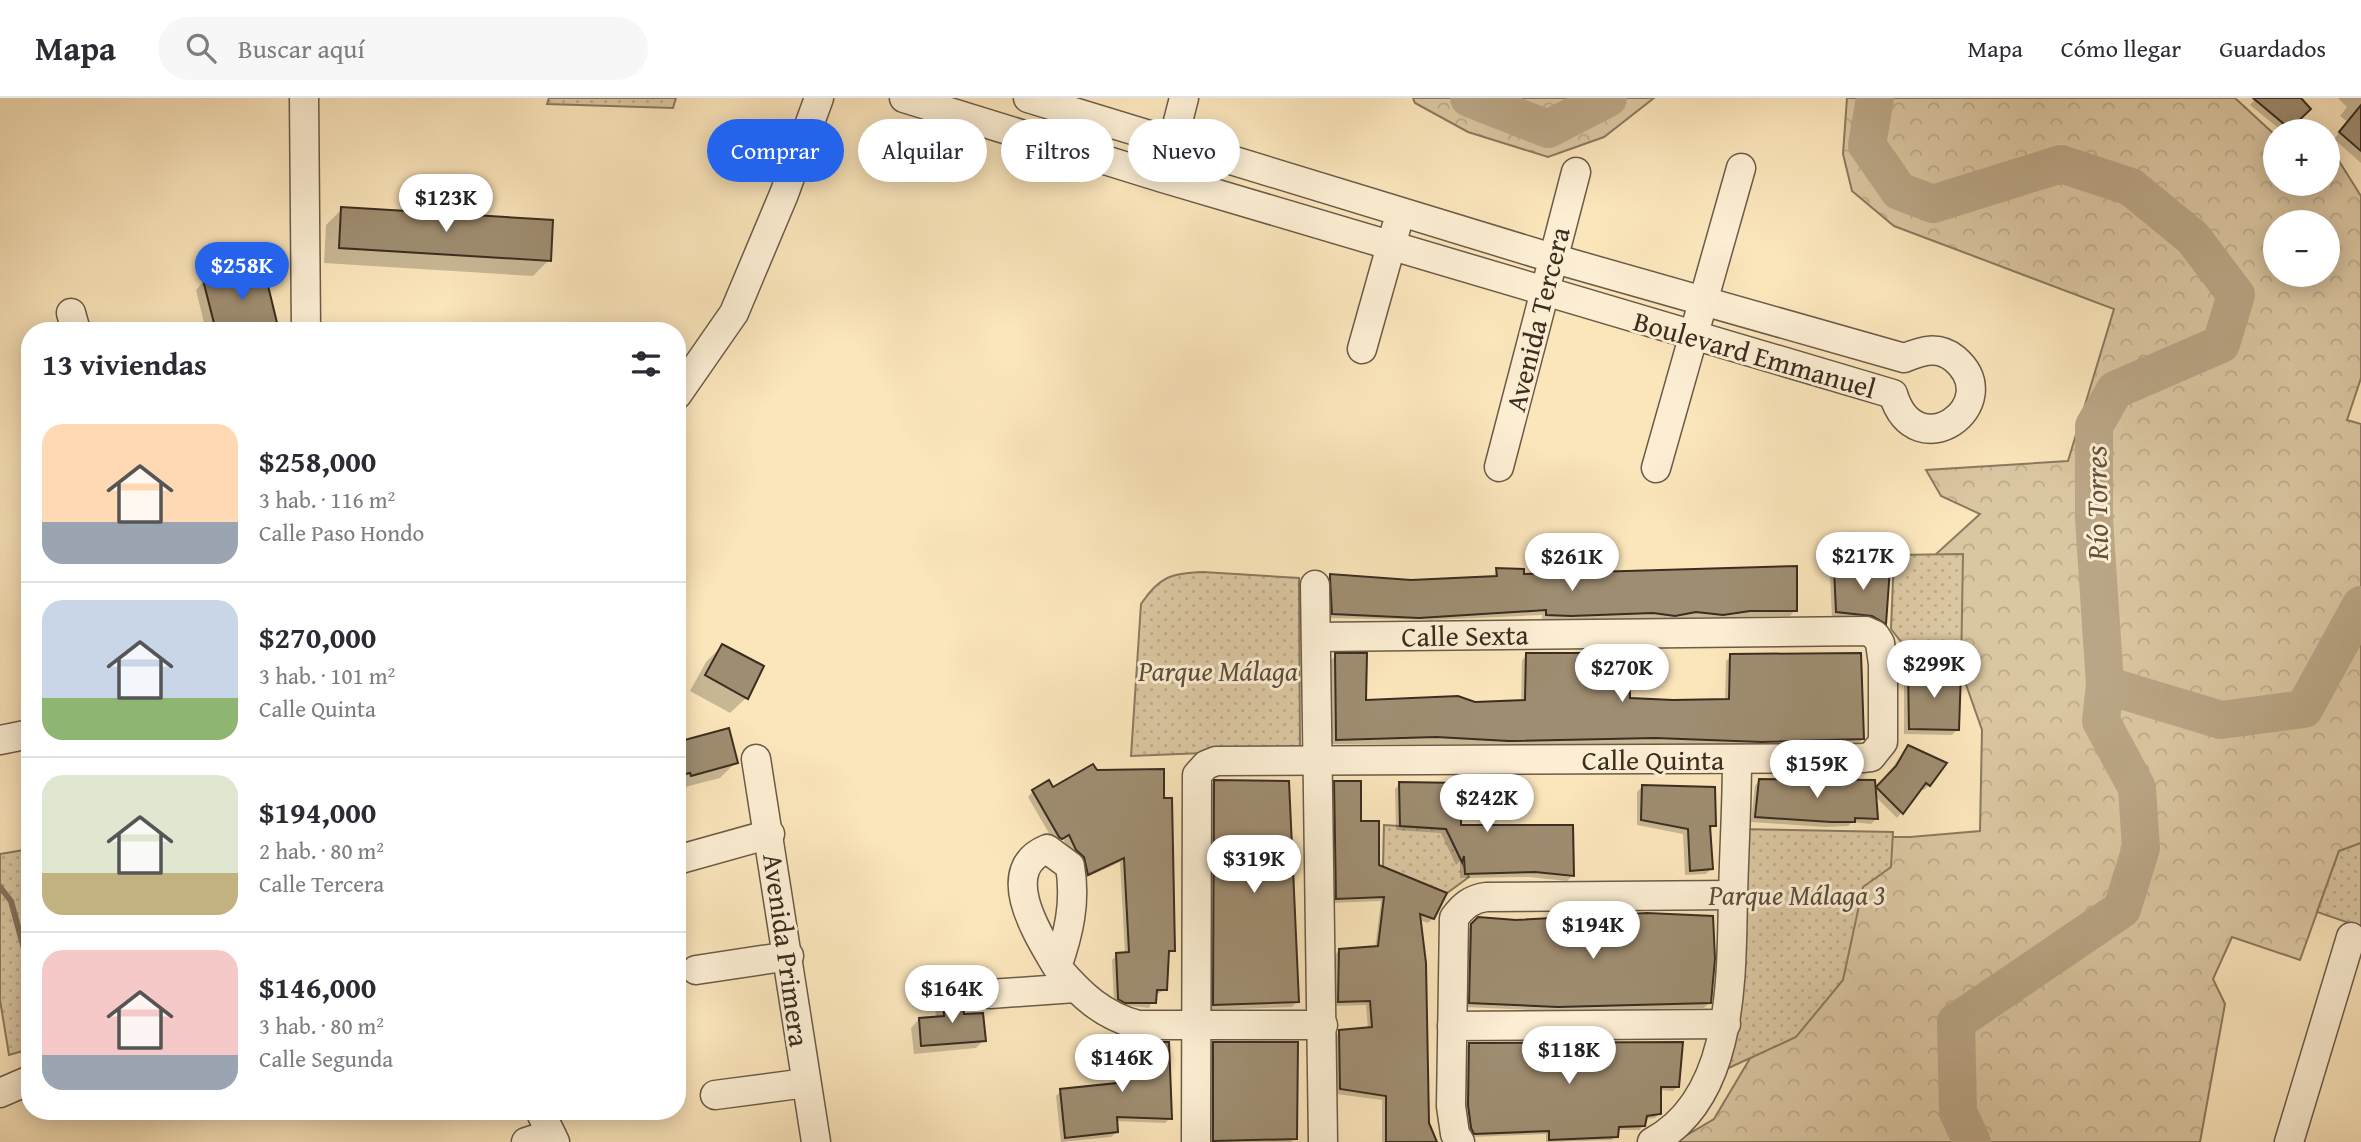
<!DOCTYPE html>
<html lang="es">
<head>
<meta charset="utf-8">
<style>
	:root { --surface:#fff; --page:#f7f7f7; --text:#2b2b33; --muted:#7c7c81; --line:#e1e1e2; --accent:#2563eb }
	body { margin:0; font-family:"Gentium Book Plus",serif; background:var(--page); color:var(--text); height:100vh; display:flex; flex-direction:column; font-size:26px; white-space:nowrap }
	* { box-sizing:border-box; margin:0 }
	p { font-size:23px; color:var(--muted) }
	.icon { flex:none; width:38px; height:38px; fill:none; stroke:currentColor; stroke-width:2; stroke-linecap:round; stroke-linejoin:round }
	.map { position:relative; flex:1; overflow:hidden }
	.side { position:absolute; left:21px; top:224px; width:665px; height:798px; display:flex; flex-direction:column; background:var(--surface); border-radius:28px; box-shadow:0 4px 18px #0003 }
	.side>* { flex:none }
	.banner { position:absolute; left:707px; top:21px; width:665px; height:63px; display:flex; gap:14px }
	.buttons { position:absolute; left:2263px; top:21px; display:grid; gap:14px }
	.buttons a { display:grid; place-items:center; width:77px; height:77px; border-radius:50%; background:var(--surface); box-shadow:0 4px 18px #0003; font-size:35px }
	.price { position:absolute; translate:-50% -60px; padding:0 16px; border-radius:24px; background:#fff; color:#222; font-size:23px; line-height:46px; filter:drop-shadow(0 2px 4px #0008) }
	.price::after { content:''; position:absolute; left:50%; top:42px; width:21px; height:16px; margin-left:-10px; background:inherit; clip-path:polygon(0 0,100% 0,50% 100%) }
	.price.active { background:var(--accent); color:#fff }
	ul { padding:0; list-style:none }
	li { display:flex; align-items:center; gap:21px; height:175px; padding:0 21px }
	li+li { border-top:2px solid var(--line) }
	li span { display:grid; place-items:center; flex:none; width:196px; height:140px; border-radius:21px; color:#555 }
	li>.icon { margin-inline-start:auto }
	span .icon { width:84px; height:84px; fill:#fffc; stroke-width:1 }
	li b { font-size:30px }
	h2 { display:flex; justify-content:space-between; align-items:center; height:84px; padding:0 21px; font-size:30px }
	.pill { padding:0 24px; border-radius:32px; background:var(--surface); box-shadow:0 4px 18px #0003; font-size:24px; line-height:63px }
	.pill.active { background:var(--accent); color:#fff }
	header { display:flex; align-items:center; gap:42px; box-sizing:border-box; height:98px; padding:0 35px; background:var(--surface); border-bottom:2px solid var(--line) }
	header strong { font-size:33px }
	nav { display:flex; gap:38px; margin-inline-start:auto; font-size:24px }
	.search { width:490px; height:63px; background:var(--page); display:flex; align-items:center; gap:18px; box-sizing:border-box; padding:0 24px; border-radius:38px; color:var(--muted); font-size:26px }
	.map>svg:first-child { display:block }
	.forest { fill:url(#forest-crowns); stroke:#8a7a60; stroke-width:2; fill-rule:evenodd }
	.park { fill:url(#park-dots); stroke:#8a7a60; stroke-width:2 }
	.shadow { fill:#0003 }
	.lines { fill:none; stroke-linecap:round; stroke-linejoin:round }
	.stream { stroke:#87765d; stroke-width:6 }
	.river { stroke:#baa686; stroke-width:38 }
	.building { fill:#9f8d71; stroke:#3b2d20; stroke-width:2 }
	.minor-casing { stroke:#6b5b47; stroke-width:31 }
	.minor { stroke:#fceed3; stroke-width:28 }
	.labels { text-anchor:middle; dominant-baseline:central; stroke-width:6; stroke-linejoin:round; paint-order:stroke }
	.street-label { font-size:28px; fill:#3b2d20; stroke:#fceed3 }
	.park-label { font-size:28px; font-style:italic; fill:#5b4c3a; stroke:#fceed3 }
	.water-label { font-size:30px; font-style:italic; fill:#61513f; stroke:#fceed3 }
</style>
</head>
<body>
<header>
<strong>Mapa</strong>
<div class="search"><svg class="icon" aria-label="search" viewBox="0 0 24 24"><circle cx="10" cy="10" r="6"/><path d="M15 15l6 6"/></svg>Buscar aquí</div>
<nav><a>Mapa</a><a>Cómo llegar</a><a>Guardados</a></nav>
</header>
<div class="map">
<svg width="2361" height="1044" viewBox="0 0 2361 1044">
	<defs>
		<pattern id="forest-crowns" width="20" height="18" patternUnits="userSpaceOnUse" patternTransform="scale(1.75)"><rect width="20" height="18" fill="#dac6a1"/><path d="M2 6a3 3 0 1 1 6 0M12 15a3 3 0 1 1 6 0" fill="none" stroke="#bcaa8a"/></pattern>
		<pattern id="park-dots" width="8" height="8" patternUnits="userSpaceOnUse" patternTransform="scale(1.75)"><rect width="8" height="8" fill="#dac6a1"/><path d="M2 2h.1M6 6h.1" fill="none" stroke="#bcaa8a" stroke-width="1.8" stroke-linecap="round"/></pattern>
	</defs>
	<rect width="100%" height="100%" fill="#fbe5bb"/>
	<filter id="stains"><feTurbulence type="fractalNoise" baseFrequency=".00286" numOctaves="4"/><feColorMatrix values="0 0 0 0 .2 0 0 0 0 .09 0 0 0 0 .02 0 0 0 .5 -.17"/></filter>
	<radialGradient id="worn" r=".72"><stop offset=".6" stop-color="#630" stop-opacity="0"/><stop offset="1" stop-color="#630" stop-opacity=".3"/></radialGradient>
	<g class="forest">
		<path d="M1413,0H1654L1604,39L1548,59L1468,34L1415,5Z"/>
		<path d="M1847,0H2235L2275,37V86H2328V58L2337,60L2361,98V280L2347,322L2361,326V745L2339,753L2300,862L2232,839L2213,881L2225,906L2200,1044H1675L1714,1021L1771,925L1794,739H1910L1980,733L1982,632L1924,467L1980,416L1941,398L1926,372L2068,363L2114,211L1894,128L1852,93L1843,56ZM2275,124H2328V177H2275Z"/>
	</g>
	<g class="park">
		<path d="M549,0H676L673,10L547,6Z"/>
		<path d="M1963,456L1961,573L1908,572L1905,549L1891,531L1894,457Z"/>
		<path d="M1203,474L1299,480L1300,651L1131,658L1141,506C1159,479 1171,475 1203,474Z"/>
		<path d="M1384,727L1446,731L1469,779L1447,795L1383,769Z"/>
		<path d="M1737,731L1893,734L1891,769L1863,789L1843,882L1796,939L1709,979Z"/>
		<path d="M2361,745V829L2317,814L2339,753Z"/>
		<path d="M30,751V951L9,957L0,902V756Z"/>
	</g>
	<g class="shadow">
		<path d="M2256,0H2298L2308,11L2282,33L2250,7Z"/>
		<path d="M2338,0H2361V65L2334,41L2348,24L2340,18L2347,9Z"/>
		<path d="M342,111L549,162L533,178L324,165L326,127Z"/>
		<path d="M204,183L277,233H206L196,192Z"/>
		<path d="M1497,472L1522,478L1795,512L1790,518L1564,522L1542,521V517L1433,522L1327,520L1325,483L1330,477L1438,483L1492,480Z"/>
		<path d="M1835,473L1885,525L1880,530L1867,522L1832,519L1830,478Z"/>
		<path d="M722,548L746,600L730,615L690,593L706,564Z"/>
		<path d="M1336,557L1364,603L1475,606L1521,604L1522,562L1527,557L1628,602L1725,603L1726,563L1731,558L1859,557L1861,643L1855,648L1332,646L1331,562Z"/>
		<path d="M1909,574L1958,631L1952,637L1904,636V579Z"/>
		<path d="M677,646L736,664L720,680L677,691Z"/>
		<path d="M1908,649L1929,687L1924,692L1920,690L1897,720L1874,697L1876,721L1871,726L1852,724L1848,728L1825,729L1751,724L1755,688L1760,682L1874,694Z"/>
		<path d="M1096,674L1163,702L1170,726H1173V852L1168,857L1165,892L1155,897L1149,910L1114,906L1112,862L1117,857L1125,856L1120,764L1083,781L1063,741L1054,744L1028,699L1033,693L1052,691Z"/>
		<path d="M1335,684L1359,725L1377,768L1433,820L1428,825L1419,822L1427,1044H1382V1002L1336,996L1335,938L1340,934L1368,931L1366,907L1334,908L1335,857L1339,852L1375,850L1381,803L1332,805L1330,689Z"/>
		<path d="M1214,685L1297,904L1292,909L1209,912V690Z"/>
		<path d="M1400,685L1460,729L1572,778L1567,783L1529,779L1460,780V763L1456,767L1441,735L1396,732L1395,691Z"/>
		<path d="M1642,689L1714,727L1709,733L1711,771L1706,776L1685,777L1683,736L1637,727V694Z"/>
		<path d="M1479,821L1709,905L1704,910L1552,913L1465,909L1466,833Z"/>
		<path d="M943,901L984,942L976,950L914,956L911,930L919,921L936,920L935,909Z"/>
		<path d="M1214,945L1295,1040L1291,1044H1208V951Z"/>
		<path d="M1124,946L1170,1020L1165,1025L1115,1023L1117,1034L1111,1039L1061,1044L1056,998L1061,993L1121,987L1119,951Z"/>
		<path d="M1469,946L1677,989L1673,993L1660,992L1659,1015L1655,1020L1645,1021L1640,1032H1617L1612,1042L1546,1044V1036L1471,1039L1464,1012L1465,950Z"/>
	</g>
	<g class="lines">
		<path class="stream" d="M0,789L11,803L30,873"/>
		<g class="river">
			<path d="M1469,0L1548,31L1608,0"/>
			<path d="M1875,0L1867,47L1899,93L1933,106L2061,66L2131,89L2193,140L2236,197L2221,246L2115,292L2094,328V421L2105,587L2101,623L2137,690L2141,750L2122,811L1956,924L1958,1014L1972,1044"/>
			<path d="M2105,587L2221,622L2304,611L2361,507"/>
		</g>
	</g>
	<g class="building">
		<path d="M2253,0H2301L2311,11L2290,31Z"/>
		<path d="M2361,7V53L2339,34Z"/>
		<path d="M341,109L553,122L551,163L339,150Z"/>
		<path d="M263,167L279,233H216L203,182Z"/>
		<path d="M1797,468V513H1750L1723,517L1696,514L1675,518L1653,515L1571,518L1546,517V512L1419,520L1332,516L1330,480V476L1411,482L1497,478L1496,470L1524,471V476Z"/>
		<path d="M1890,470L1886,526L1872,518L1836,514L1834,471Z"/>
		<path d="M722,546L764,568L748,601L705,577Z"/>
		<path d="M1335,555H1367L1366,602L1458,598L1475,604L1525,602L1526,555H1629L1630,600L1673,602L1729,601L1730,556L1861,555L1864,641L1762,644L1655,640L1509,643L1436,639L1336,642Z"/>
		<path d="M1908,572L1961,573L1959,632L1909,631Z"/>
		<path d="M729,630L738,665L691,678L690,675L677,678V644Z"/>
		<path d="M1908,647L1947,665L1930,688L1926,685L1903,716L1876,689L1896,668Z"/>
		<path d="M1093,666L1097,672L1164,671V700H1172L1175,853H1169L1167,892H1157L1156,905H1125L1118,901L1116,855L1129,854L1124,760L1088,777L1084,759L1076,752L1069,737L1062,741L1059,739L1032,692L1049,682L1053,689Z"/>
		<path d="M1759,681L1875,682L1878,721L1855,720V724H1831L1755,719Z"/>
		<path d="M1214,682L1289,683L1299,904L1213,907Z"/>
		<path d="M1334,683H1361V723H1379V767L1447,795L1434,821L1420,816L1426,865L1429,1025L1437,1044H1386V998L1340,991L1339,932L1372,929L1370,903L1338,904L1339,851L1378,848L1384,799L1336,801Z"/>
		<path d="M1399,684L1462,685L1461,727H1573L1574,778L1535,774L1465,776L1464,758L1462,764L1446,731L1400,728Z"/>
		<path d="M1642,687L1715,689L1716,728H1710L1713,771L1690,773L1688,731L1641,722Z"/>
		<path d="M1647,815L1713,818L1715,861L1711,905L1558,909L1469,905L1471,826L1478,819L1516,822Z"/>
		<path d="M962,897L964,916L983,915L986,943L921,948L919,920L944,918L943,899Z"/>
		<path d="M1124,944H1169L1172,1021L1117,1019L1118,1034L1065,1040L1060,991L1126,984Z"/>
		<path d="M1213,944H1298L1297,1041L1213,1043Z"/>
		<path d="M1683,944L1679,989H1661V1016L1647,1018L1645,1028L1619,1029L1618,1039L1549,1042V1033L1474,1036L1471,1030L1468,1007L1469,945Z"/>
	</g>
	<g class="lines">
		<defs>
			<g id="minor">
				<path d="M304,0L306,233"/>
				<path d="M904,0L1163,80L1893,296C1916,372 2007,306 1955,261C1938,247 1922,253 1904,260L1552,160L1028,0"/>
				<path d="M1168,62L1184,0"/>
				<path d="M71,215L76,233"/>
				<path d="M1362,251L1396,130"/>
				<path d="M677,297L734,215L784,96L819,0"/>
				<path d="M1499,369L1576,74"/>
				<path d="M1656,370L1741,70"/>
				<path d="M1315,487L1323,1044"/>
				<path d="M0,642L30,636"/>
				<path d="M756,661L816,1044"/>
				<path d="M677,762L770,736"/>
				<path d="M1057,869C1040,840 995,772 1047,751L1070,768C1076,804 1069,835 1057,869C1081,897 1102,917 1138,927H1323"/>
				<path d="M696,872L789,858"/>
				<path d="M990,896L1075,890"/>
				<path d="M1452,928L1726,926"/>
				<path d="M0,995L30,982"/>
				<path d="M715,997L806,985"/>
				<path d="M540,1013L555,1044"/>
				<path d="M526,1044L551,1036"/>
				<path d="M1196,1044L1197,677L1206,667L1216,663L1862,660L1871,659L1883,644V566L1880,545L1875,537L1866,533L1316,539"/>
				<path d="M1460,1044L1455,1036L1451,1008L1454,820C1463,808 1471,801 1486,799L1733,797"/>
				<path d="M1652,1044C1735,1000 1731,879 1733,799C1734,753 1737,707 1737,661"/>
				<path d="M2289,1044L2351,839"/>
			</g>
		</defs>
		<use href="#minor" class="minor-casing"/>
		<use href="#minor" class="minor"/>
	</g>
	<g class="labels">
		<g class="street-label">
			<text transform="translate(1537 221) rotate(-76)">Avenida Tercera</text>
			<text transform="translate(1755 256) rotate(16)">Boulevard Emmanuel</text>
			<text transform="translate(1465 537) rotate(-1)">Calle Sexta</text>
			<text x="1653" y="661">Calle Quinta</text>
			<text transform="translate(787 852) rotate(82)">Avenida Primera</text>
		</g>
		<g class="park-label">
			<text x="1218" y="572">Parque Málaga</text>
			<text x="1797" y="796">Parque Málaga 3</text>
		</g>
		<g class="water-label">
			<text transform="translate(2096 405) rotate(-91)">Río Torres</text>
		</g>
	</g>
	<rect width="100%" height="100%" filter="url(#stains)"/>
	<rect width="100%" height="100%" fill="url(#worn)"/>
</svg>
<div class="buttons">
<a>+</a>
<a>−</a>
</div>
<b class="price" style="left:446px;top:136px">$123K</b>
<b class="price active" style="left:242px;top:204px">$258K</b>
<b class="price" style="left:1863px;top:494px">$217K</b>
<b class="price" style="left:1572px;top:495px">$261K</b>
<b class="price" style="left:1934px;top:602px">$299K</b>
<b class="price" style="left:1622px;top:606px">$270K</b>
<b class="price" style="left:1817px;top:702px">$159K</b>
<b class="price" style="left:1487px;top:736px">$242K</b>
<b class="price" style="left:1254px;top:797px">$319K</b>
<b class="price" style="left:1593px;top:863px">$194K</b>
<b class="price" style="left:952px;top:927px">$164K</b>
<b class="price" style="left:1569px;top:988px">$118K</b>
<b class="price" style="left:1122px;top:996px">$146K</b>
<div class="banner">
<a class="pill active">Comprar</a>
<a class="pill">Alquilar</a>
<a class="pill">Filtros</a>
<a class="pill">Nuevo</a>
</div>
<section class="side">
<h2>13 viviendas<svg class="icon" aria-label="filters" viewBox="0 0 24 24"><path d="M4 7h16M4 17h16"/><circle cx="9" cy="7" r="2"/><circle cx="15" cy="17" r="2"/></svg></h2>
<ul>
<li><span style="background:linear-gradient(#ffd9b3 70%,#9aa5b1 0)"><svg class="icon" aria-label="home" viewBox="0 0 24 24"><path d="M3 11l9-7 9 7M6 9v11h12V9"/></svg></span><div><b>$258,000</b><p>3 hab. · 116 m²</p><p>Calle Paso Hondo</p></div></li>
<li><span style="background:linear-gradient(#c9d6e8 70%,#8fb573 0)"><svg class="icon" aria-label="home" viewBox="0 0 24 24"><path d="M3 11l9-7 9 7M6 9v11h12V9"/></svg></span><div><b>$270,000</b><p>3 hab. · 101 m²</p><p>Calle Quinta</p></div></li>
<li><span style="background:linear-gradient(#dfe7d0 70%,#c2b280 0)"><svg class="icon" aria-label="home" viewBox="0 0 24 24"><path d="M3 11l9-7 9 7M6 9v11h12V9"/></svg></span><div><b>$194,000</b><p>2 hab. · 80 m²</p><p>Calle Tercera</p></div></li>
<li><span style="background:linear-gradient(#f6c9c9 75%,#9aa5b1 0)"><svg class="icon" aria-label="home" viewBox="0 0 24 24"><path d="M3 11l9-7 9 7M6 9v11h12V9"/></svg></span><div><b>$146,000</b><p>3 hab. · 80 m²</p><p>Calle Segunda</p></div></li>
</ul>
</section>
</div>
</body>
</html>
